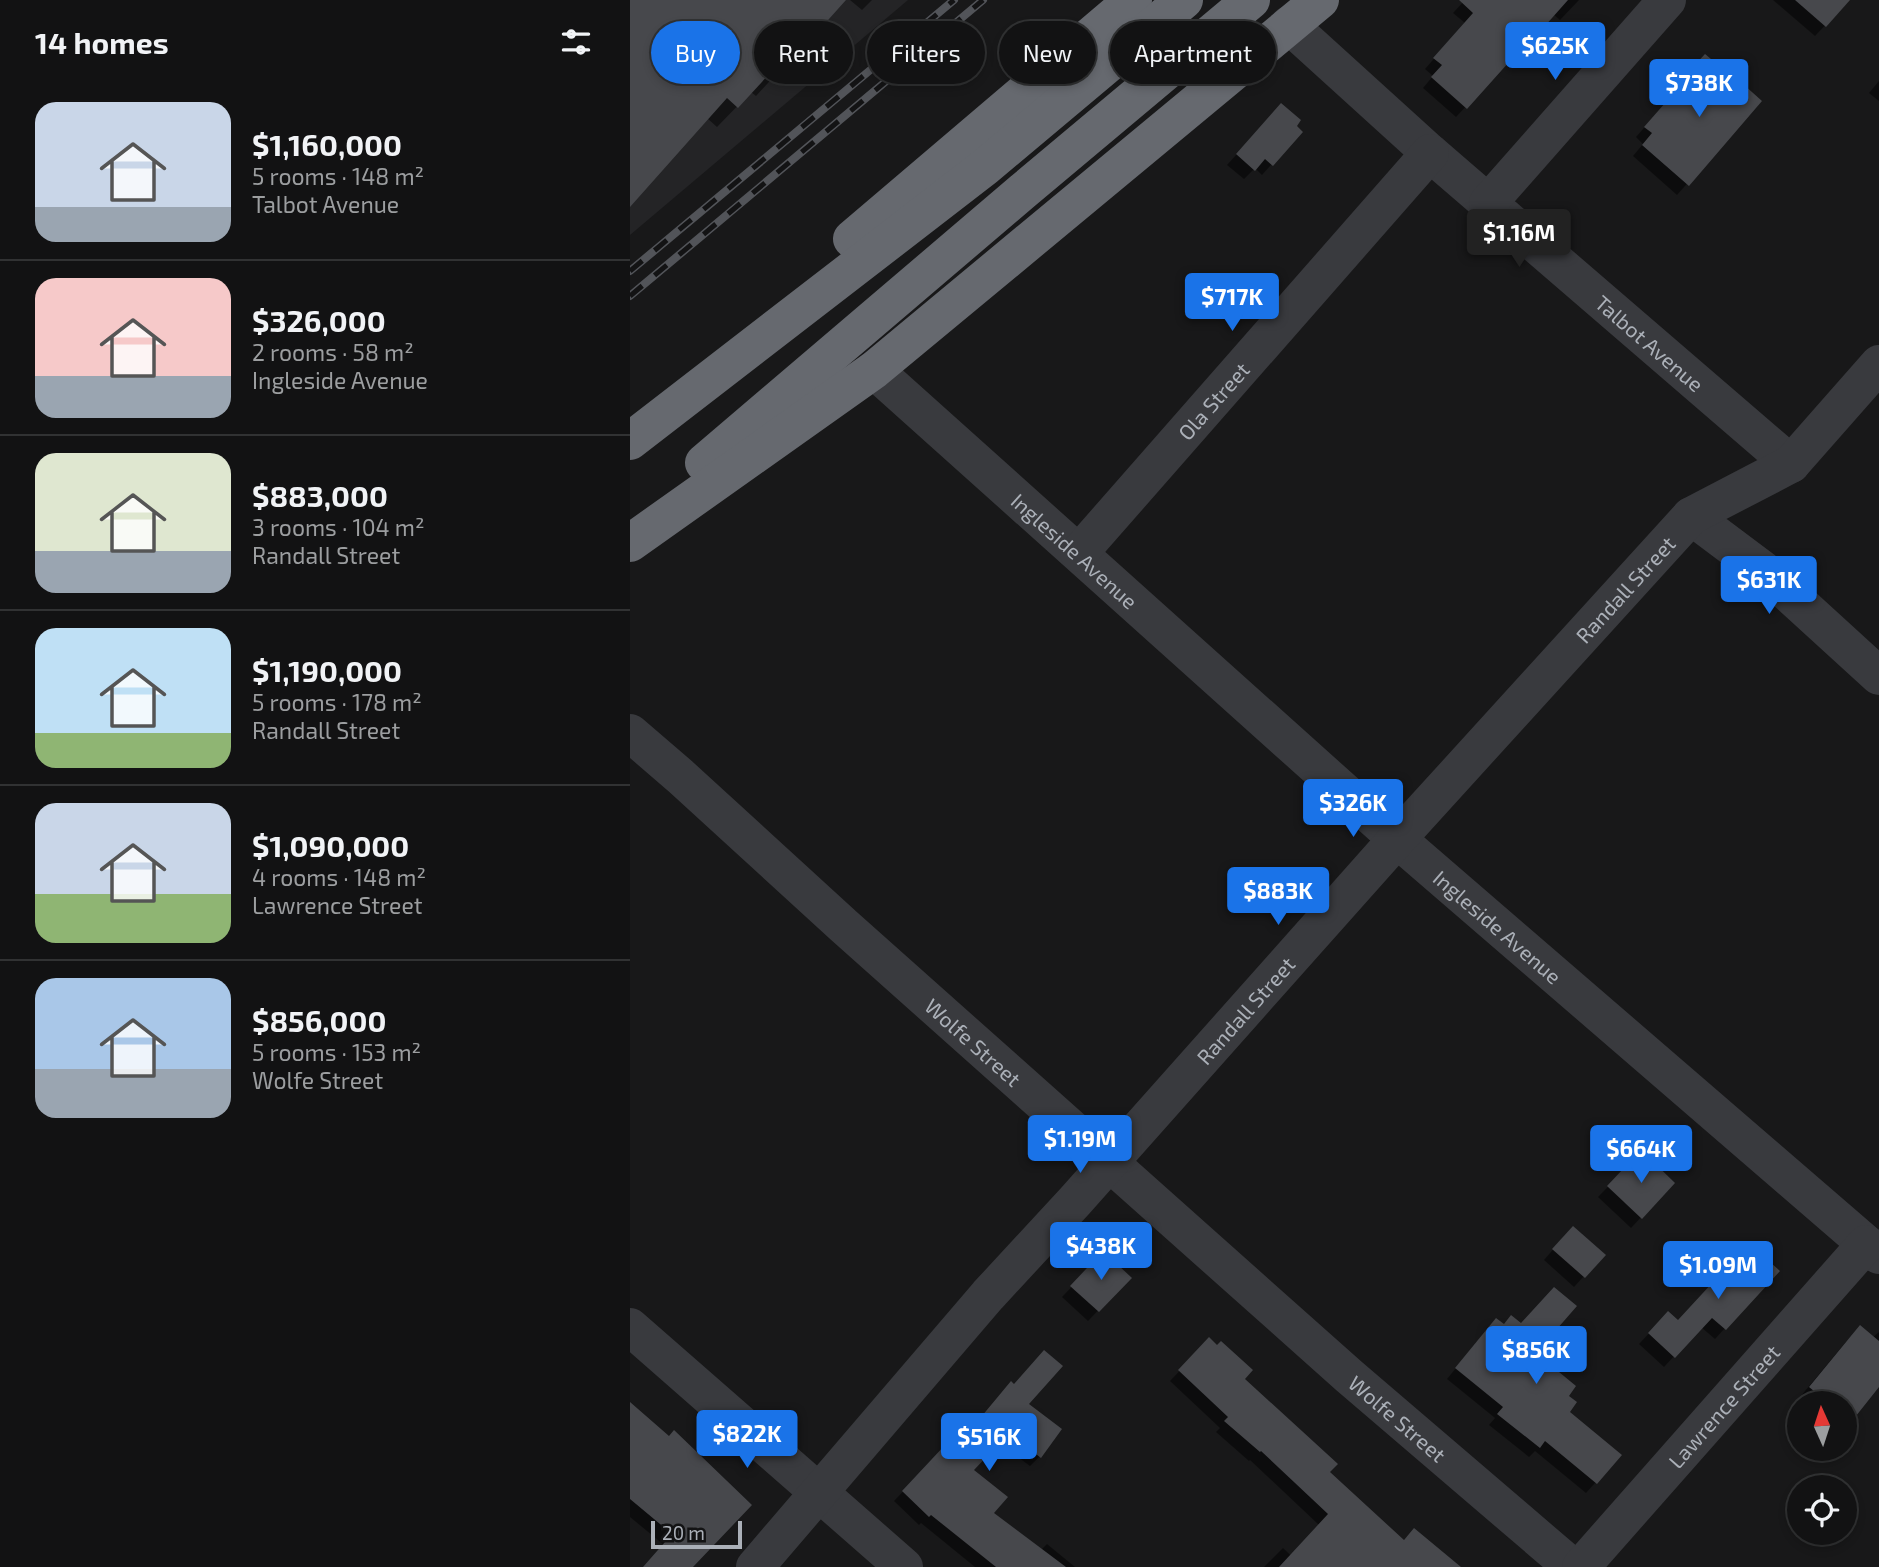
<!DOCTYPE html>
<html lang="en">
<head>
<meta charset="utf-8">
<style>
	:root { --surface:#121213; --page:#1f2021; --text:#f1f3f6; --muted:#9c9ea0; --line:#313233; --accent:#1a73e8 }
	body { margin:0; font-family:"Exo 2",sans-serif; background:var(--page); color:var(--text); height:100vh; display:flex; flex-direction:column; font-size:26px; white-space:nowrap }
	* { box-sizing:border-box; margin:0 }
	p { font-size:23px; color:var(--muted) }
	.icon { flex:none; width:38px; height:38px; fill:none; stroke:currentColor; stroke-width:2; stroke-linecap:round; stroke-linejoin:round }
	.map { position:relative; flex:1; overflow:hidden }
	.sheet { display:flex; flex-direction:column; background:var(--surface); width:630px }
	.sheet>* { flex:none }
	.hud { position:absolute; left:21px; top:21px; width:665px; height:63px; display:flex; gap:14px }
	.needle { width:46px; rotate:357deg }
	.fabs { position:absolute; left:1157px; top:1391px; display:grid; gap:14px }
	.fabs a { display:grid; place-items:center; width:70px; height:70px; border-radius:50%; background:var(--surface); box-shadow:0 4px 10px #0003,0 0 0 2px var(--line); font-size:35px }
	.scale { position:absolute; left:21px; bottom:18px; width:91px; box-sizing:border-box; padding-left:7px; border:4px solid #abb0b8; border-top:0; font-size:19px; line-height:24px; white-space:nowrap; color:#abb0b8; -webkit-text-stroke:5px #131314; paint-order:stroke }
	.price { position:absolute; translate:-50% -60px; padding:0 16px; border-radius:7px; background:var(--accent); color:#fff; font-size:23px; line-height:46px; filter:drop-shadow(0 2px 4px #0008) }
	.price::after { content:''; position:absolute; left:50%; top:42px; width:21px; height:16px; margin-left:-10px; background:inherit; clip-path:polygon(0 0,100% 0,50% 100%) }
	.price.current { background:#222; color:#fff }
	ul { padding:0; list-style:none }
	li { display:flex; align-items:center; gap:21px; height:175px; padding:0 35px }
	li+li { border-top:2px solid var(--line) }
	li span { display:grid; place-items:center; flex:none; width:196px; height:140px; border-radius:21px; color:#555 }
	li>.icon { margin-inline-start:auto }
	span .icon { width:84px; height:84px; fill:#fffc; stroke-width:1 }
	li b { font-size:30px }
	h2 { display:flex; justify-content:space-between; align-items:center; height:84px; padding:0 35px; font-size:30px }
	.tag { padding:0 24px; border-radius:32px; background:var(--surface); box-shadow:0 4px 10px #0003,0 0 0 2px var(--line); font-size:24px; line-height:63px }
	.tag.current { background:var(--accent); color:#fff }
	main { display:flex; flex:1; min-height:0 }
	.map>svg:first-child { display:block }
	.built { fill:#242426 }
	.shadow { fill:#0007 }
	.building { fill:#47484c }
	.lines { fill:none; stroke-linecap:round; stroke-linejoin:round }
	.minor { stroke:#393a3e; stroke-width:38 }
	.highway { stroke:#66696f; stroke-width:38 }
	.rail-casing { stroke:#525459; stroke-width:8 }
	.rail { stroke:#131314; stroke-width:5; stroke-dasharray:16; stroke-linecap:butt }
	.labels { text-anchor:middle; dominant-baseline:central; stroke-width:6; stroke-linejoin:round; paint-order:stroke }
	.street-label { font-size:21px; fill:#abb0b8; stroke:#131314 }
</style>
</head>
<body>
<main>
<section class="sheet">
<h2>14 homes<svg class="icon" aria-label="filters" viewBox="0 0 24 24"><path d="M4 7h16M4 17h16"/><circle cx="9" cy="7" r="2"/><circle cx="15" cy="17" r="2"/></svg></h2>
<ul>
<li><span style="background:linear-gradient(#c9d6e8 75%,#9aa5b1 0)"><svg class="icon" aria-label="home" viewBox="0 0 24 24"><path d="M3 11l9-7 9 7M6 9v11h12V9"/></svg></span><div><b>$1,160,000</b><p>5 rooms · 148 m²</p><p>Talbot Avenue</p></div></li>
<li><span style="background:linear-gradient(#f6c9c9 70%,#9aa5b1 0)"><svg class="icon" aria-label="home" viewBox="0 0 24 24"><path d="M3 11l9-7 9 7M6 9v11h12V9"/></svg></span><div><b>$326,000</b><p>2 rooms · 58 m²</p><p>Ingleside Avenue</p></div></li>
<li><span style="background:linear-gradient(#dfe7d0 70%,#9aa5b1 0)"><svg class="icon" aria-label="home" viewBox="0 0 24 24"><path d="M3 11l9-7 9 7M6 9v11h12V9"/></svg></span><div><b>$883,000</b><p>3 rooms · 104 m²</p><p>Randall Street</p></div></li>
<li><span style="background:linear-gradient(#bfe0f5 75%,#8fb573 0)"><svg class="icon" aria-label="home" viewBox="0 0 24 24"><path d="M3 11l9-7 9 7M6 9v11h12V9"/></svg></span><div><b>$1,190,000</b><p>5 rooms · 178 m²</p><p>Randall Street</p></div></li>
<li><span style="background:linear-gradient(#c9d6e8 65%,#8fb573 0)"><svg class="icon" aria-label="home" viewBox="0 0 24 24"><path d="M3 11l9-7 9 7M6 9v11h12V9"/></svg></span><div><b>$1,090,000</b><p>4 rooms · 148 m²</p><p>Lawrence Street</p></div></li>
<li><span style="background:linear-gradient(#a9c7e8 65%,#9aa5b1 0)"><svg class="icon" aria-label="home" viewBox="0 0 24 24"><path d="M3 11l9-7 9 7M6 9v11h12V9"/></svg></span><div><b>$856,000</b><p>5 rooms · 153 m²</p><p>Wolfe Street</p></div></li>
</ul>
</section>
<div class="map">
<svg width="1249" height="1567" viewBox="0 0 1249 1567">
	<rect width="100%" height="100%" fill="#181819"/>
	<path class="built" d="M0,0H278L0,235Z"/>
	<g class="shadow">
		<path d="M0,0H214L126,96L121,92L87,127L77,118L0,204Z"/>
		<path d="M220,0H242L232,10Z"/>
		<path d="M835,0H949L930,20L923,14L826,117L793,88L803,76L795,69L835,23L823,13Z"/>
		<path d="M1143,0H1217L1218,1L1185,36Z"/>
		<path d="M1065,66L1130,101L1047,195L1003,156L1013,144L1006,137L1041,97L1039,95Z"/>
		<path d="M1249,81V101L1239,93Z"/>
		<path d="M642,115L664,126L670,132L632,175L625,168L614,179L597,165Z"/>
		<path d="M1011,1153L1043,1183L1001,1228L968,1197Z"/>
		<path d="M933,1238L973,1255L944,1287L914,1260Z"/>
		<path d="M473,1254L499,1278L458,1321L432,1297Z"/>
		<path d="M1147,1271L1085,1339L1071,1327L1034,1367L1009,1344L1038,1313L1048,1322Z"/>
		<path d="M1230,1328L1242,1338L1249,1332V1385L1214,1426V1404H1169V1406L1165,1403L1215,1343Z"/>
		<path d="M857,1330L903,1353L936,1396L937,1412L990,1455L956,1493L905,1451L899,1457L859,1425L865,1418L817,1379Z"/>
		<path d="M579,1340L612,1379L697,1473L773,1541L784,1530L828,1567H691L689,1525L620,1460L619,1461L586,1432L590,1428L540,1381Z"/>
		<path d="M372,1392L397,1405L430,1430L409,1457L400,1466L368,1442L341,1470L362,1514L411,1550L417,1544L445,1567H345L291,1523L289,1525L264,1501L321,1441L335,1436Z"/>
		<path d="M0,1405L60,1567H14L34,1545L0,1517Z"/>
		<path d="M653,1548L673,1567H634Z"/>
	</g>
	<g class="building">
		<path d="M0,0H216L147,77L141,72L108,108L97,98L0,207Z"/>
		<path d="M829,0H938L890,54L888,52L837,109L801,77L812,65L803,58L843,13Z"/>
		<path d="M1165,0H1220L1196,27Z"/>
		<path d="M1075,54L1093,69L1094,67L1132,101L1059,186L1012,145L1022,133L1014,127L1050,86L1047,84Z"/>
		<path d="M651,103L671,120L667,126L673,132L643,166L635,159L625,171L606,154Z"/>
		<path d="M1011,1150L1045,1183L1012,1219L977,1186Z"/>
		<path d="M943,1226L976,1255L955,1278L922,1249Z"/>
		<path d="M1119,1243L1150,1271L1096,1330L1082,1318L1045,1358L1018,1333L1038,1311L1048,1320Z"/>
		<path d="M473,1251L502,1278L469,1312L440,1286Z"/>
		<path d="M924,1287L947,1306L906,1353L946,1386L939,1396L947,1402L940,1412L992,1455L967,1484L915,1441L910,1448L867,1414L873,1407L825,1368L866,1318L874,1324L881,1315L891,1323Z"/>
		<path d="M1230,1325L1249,1341V1387L1222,1421L1214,1415V1404H1200L1179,1387Z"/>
		<path d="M579,1337L587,1345L591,1341L623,1370L615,1379L708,1464L700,1472L774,1540L784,1528L831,1567H649L698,1514L631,1451L630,1452L594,1421L598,1417L548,1370Z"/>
		<path d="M414,1350L433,1366L399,1404L432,1429L411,1458L379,1433L344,1470L378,1497L364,1513L436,1567H366L301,1515L299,1517L272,1491L330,1429L336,1435L381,1381L384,1384Z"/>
		<path d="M0,1402L39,1436L44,1430L122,1505L63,1567H13L42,1534L0,1499Z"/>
	</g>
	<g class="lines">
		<g class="minor">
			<path id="s1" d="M659,25L800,153L1161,464"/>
			<path d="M858,203L1037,0"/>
			<path id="s2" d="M244,370L767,839L1249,1255"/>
			<path d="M1061,516L1133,570L1249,676"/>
			<path id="s3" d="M449,553L800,153"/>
			<path id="s4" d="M0,733L50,776L214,926L719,1376L942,1567"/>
			<path d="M0,1327L274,1567"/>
			<path id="s5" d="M125,1567L358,1295L445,1201L767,839L1061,516L1161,464L1249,364"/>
			<path id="s6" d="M951,1567L1236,1244"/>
		</g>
		<g class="highway">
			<path d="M222,239L503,0"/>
			<path d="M0,441L355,167L554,0"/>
			<path d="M74,463L393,191L621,0"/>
			<path d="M0,543L244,370L690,0"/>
		</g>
		<defs>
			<g id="rail">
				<path d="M0,271L324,0"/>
				<path d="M0,296L353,0"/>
			</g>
		</defs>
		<use href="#rail" class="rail-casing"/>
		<use href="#rail" class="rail"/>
	</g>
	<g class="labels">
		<g class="street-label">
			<text stroke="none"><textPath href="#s1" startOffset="481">Talbot Avenue</textPath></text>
			<text stroke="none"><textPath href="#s3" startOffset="203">Ola Street</textPath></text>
			<text stroke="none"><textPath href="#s2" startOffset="270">Ingleside Avenue</textPath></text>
			<text stroke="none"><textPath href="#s5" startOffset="1309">Randall Street</textPath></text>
			<text stroke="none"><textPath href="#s2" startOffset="836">Ingleside Avenue</textPath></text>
			<text stroke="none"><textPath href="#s5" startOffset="742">Randall Street</textPath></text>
			<text stroke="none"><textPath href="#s4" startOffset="462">Wolfe Street</textPath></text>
			<text stroke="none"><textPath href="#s6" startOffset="215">Lawrence Street</textPath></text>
			<text stroke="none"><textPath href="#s4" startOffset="1029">Wolfe Street</textPath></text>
		</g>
	</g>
</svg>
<div class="fabs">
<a><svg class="needle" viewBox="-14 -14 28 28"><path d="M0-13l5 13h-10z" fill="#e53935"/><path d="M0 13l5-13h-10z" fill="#9c9ea0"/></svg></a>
<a><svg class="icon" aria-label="locate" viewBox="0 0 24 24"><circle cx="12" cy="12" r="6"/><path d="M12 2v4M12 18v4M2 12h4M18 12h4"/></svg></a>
</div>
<div class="scale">20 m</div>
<b class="price" style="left:925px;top:82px">$625K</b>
<b class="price" style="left:1069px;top:119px">$738K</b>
<b class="price current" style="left:889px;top:269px">$1.16M</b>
<b class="price" style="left:602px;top:333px">$717K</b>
<b class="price" style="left:1139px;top:616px">$631K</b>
<b class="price" style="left:723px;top:839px">$326K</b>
<b class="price" style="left:648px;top:927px">$883K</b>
<b class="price" style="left:450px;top:1175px">$1.19M</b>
<b class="price" style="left:1011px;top:1185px">$664K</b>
<b class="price" style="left:471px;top:1282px">$438K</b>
<b class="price" style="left:1088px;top:1301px">$1.09M</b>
<b class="price" style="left:906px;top:1386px">$856K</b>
<b class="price" style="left:117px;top:1470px">$822K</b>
<b class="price" style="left:359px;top:1473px">$516K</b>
<div class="hud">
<a class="tag current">Buy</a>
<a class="tag">Rent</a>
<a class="tag">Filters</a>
<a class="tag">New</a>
<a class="tag">Apartment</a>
</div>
</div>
</main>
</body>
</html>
